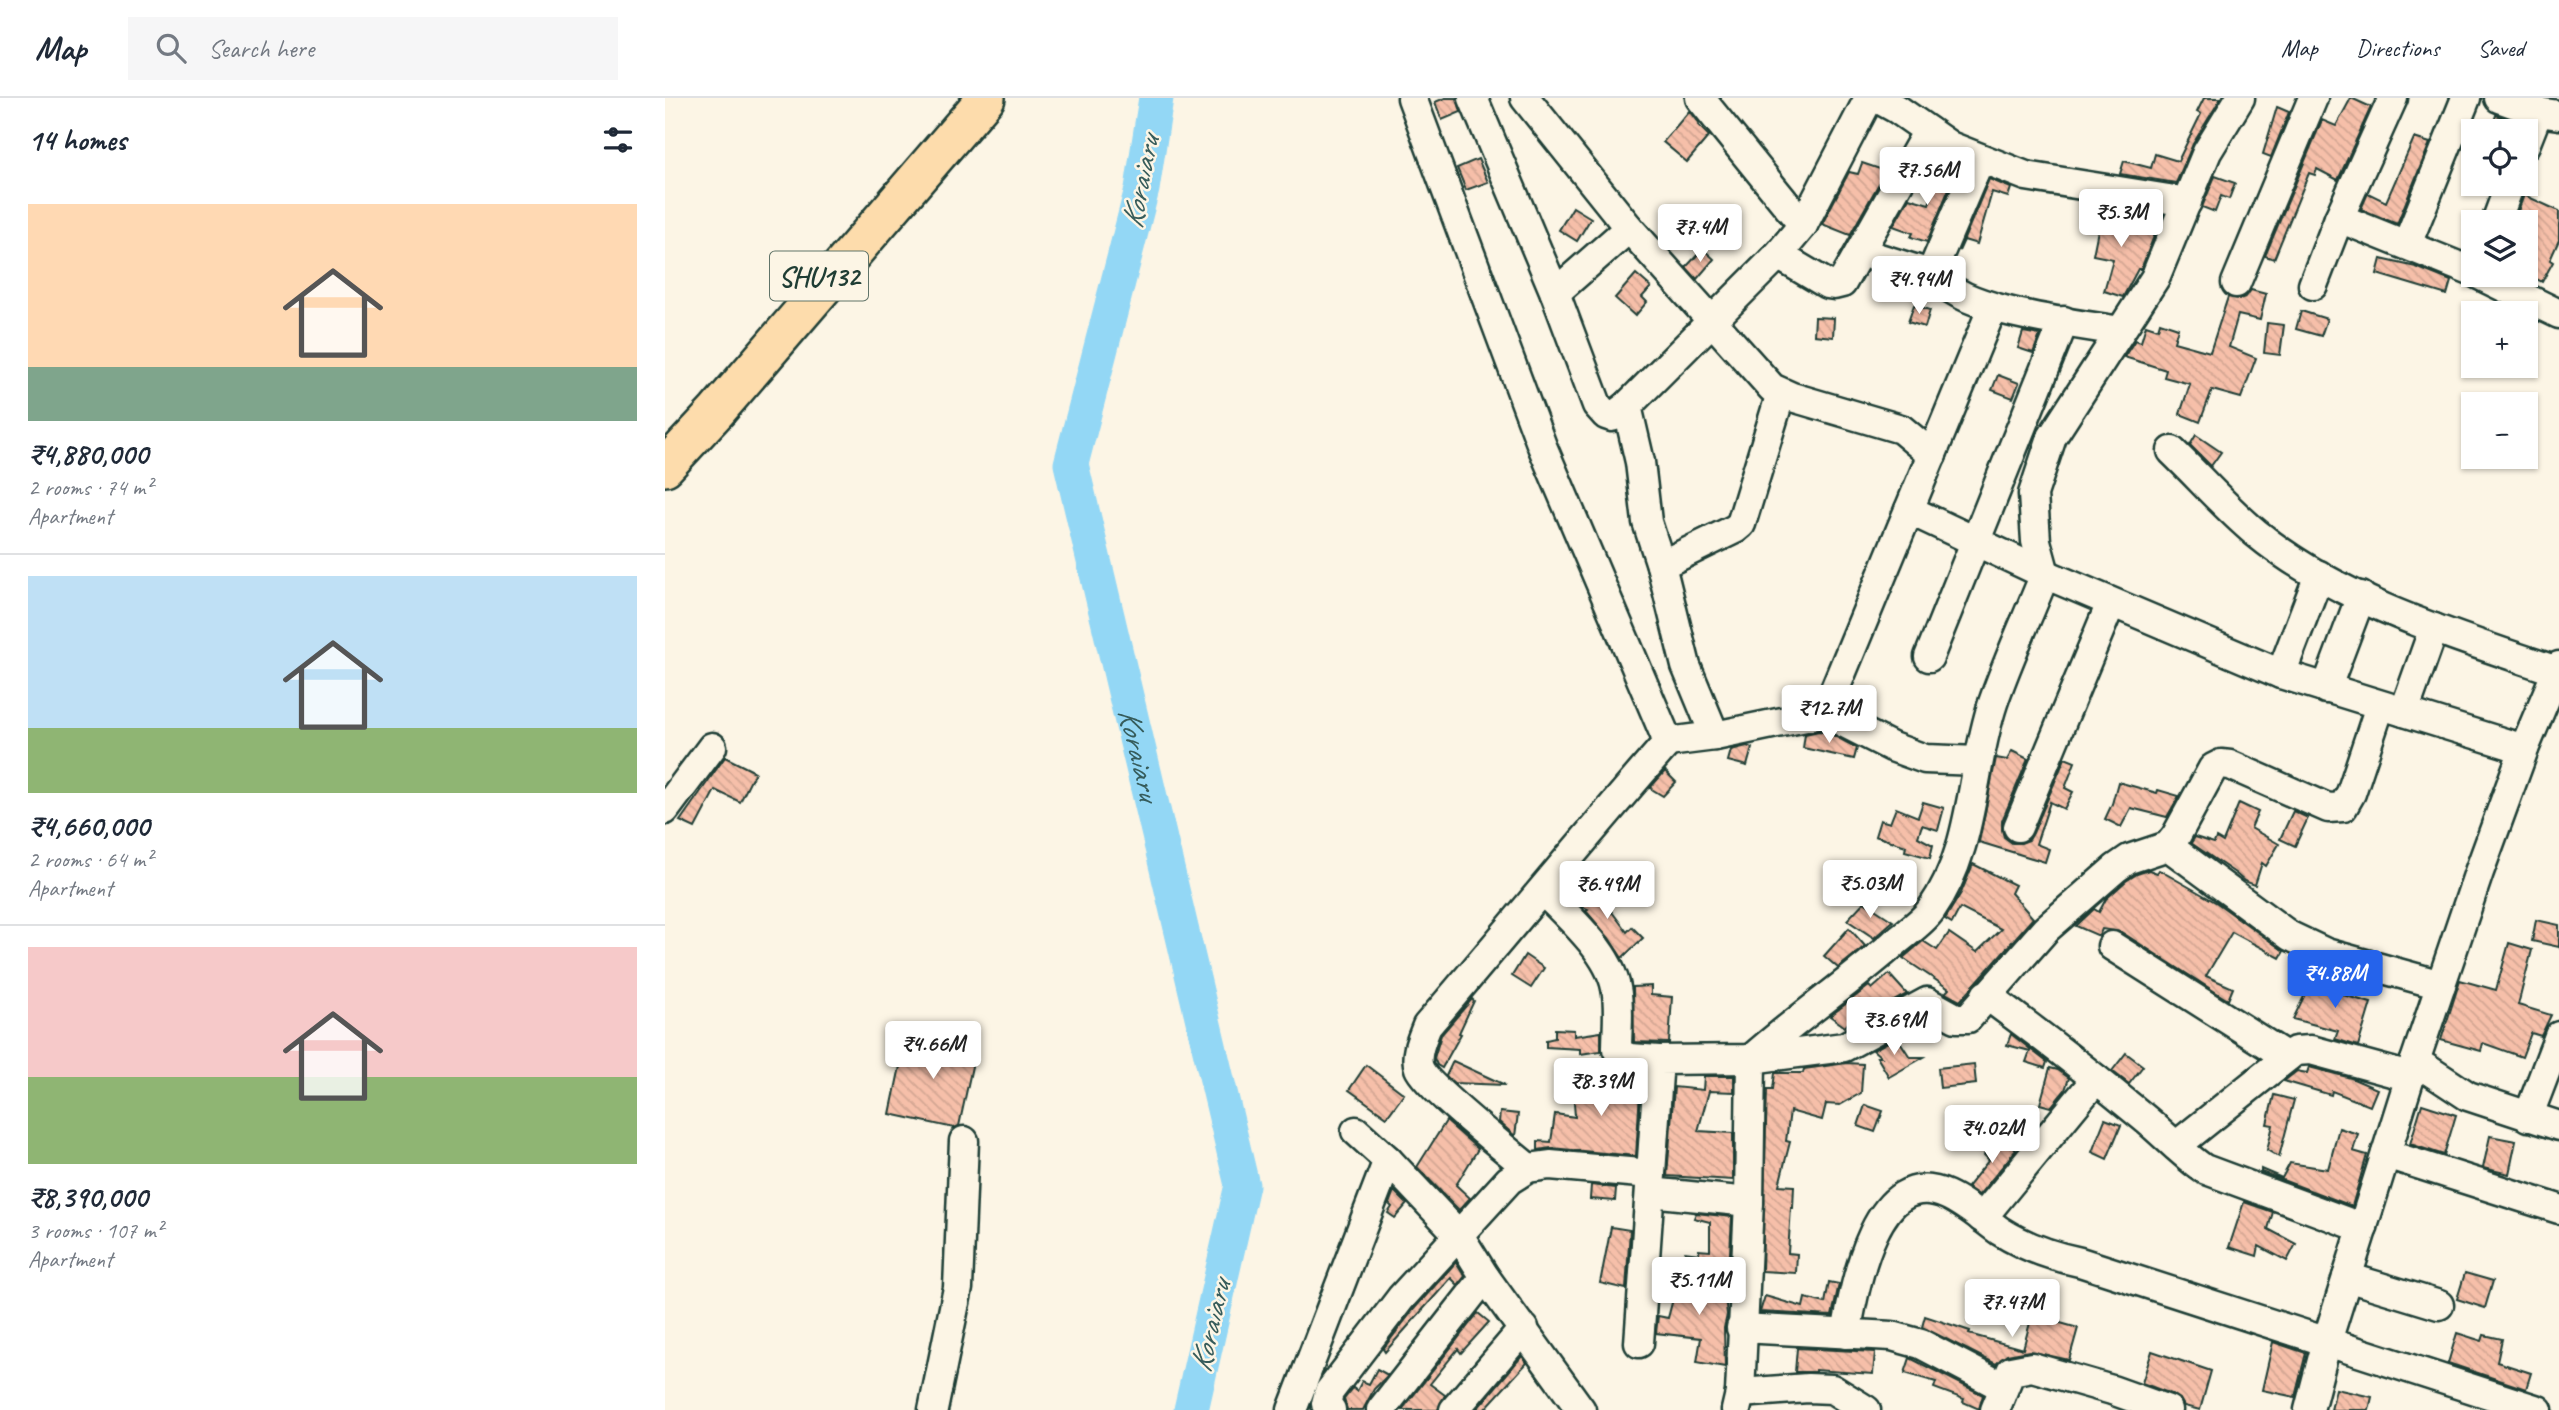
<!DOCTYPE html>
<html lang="en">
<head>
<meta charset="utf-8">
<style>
	:root { --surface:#fff; --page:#f6f6f7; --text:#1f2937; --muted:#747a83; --line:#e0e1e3; --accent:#2563eb }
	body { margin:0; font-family:Caveat,sans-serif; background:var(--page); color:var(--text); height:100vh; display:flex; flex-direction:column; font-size:26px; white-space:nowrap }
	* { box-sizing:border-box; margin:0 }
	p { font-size:23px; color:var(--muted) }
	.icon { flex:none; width:38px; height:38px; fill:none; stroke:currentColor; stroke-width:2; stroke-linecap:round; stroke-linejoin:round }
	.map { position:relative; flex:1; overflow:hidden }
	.drawer { display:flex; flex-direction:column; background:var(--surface); width:665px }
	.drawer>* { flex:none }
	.tools { position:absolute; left:1796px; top:21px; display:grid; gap:14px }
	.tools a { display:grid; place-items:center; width:77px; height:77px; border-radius:0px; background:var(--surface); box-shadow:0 2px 5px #0004; font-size:35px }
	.price { position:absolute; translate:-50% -60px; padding:0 16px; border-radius:7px; background:#fff; color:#222; font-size:23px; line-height:46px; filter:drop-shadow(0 2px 4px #0008) }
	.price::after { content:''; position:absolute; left:50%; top:42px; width:21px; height:16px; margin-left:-10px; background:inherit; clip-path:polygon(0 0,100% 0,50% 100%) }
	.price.current { background:var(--accent); color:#fff }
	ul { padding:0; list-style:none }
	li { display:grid; align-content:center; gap:14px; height:371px; padding:0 28px }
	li+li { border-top:2px solid var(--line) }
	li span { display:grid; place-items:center; height:217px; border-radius:0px; color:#555 }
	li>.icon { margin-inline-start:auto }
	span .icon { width:126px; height:126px; fill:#fffc; stroke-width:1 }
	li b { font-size:30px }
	h2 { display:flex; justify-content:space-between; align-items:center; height:84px; padding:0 28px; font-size:30px }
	header { display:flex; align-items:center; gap:42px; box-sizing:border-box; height:98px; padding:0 35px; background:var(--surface); border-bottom:2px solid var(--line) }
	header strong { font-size:33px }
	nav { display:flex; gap:38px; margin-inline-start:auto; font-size:24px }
	.search { width:490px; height:63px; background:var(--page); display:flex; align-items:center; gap:18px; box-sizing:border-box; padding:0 24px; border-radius:0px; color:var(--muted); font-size:26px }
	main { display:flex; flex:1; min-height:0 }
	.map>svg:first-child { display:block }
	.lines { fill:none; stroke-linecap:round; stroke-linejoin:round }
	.river { stroke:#93d7f5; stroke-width:35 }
	.building { fill:url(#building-back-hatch); stroke:#1f3d34; stroke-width:2 }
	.minor-casing { stroke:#1f3d34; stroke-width:33 }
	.major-casing { stroke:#1f3d34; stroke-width:42 }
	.minor { stroke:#fcf5e5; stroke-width:28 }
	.major { stroke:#fddcac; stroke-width:37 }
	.labels { text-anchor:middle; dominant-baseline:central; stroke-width:5; stroke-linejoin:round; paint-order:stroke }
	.shield { fill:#fcf5e5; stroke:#617469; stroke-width:2 }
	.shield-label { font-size:28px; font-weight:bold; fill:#1f3d34 }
	.water-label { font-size:32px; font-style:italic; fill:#365c5b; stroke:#fcf5e5 }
</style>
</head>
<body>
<header>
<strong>Map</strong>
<div class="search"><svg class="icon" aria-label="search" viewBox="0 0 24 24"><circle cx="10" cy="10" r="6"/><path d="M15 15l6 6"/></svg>Search here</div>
<nav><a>Map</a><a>Directions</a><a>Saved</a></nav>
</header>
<main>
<section class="drawer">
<h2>14 homes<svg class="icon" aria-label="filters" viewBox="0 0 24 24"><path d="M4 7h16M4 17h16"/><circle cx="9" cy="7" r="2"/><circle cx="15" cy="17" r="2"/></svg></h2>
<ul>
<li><span style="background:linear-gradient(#ffd9b3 75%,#7fa58c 0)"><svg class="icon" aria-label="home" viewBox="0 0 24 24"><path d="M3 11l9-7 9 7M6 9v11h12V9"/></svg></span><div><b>₹4,880,000</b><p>2 rooms · 74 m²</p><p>Apartment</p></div></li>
<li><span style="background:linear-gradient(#bfe0f5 70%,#8fb573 0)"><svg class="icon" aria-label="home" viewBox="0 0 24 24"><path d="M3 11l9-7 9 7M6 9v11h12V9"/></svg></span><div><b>₹4,660,000</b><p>2 rooms · 64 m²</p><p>Apartment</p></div></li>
<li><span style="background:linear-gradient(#f6c9c9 60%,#8fb573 0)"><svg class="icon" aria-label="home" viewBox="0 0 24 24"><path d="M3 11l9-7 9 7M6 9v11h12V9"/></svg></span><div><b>₹8,390,000</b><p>3 rooms · 107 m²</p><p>Apartment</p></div></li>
</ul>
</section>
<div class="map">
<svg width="1894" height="1312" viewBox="0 0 1894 1312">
	<defs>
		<pattern id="building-back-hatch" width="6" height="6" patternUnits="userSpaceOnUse" patternTransform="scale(1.75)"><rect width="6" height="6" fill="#f6bfa9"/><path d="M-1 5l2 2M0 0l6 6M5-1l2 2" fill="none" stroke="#d2a592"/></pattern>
	</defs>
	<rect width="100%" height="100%" fill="#fcf5e5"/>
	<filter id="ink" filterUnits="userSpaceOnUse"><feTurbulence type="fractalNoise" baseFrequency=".0143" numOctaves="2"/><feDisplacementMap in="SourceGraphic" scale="14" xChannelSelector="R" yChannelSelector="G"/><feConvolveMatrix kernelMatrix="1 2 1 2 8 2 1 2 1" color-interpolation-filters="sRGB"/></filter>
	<g filter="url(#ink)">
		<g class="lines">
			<path class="river" id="s1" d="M491,0L477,91L406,366L577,1087L526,1312"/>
		</g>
		<g class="building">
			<path d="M780,0H792L796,14L777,22L770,4Z"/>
			<path d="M1539,0H1556L1528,46L1511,85L1455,76L1459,63L1486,70L1490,56L1513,63L1536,16L1532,14Z"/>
			<path d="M1686,0L1706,9L1673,82L1652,71L1650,77L1644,75L1609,161L1600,158L1657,22L1671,28Z"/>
			<path d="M1612,9L1624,14L1606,59L1598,56Z"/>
			<path d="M1024,13L1034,26L1033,27L1044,38L1022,64L998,44Z"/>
			<path d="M1831,17L1851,24L1848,33H1826Z"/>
			<path d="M1749,40L1765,45L1732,126L1696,111L1703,95L1721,104Z"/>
			<path d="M813,61L823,84L801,92L792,70Z"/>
			<path d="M1279,63L1293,69L1262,144L1246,139L1248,135L1228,128L1244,100L1264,106Z"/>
			<path d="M1197,65L1221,73L1185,137L1157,126L1184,74L1193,76Z"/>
			<path d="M1550,78L1570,85L1564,101L1556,98L1550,114L1537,109Z"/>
			<path d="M1324,81L1346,90L1343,99L1327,94L1312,146L1299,142L1294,153Z"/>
			<path d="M1859,97L1894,113V142L1885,162L1888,164L1877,184L1860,175V124H1849Z"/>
			<path d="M1438,107L1460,111L1457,126L1491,133L1476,171H1473L1458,199L1439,193L1448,161L1428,157Z"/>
			<path d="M908,109L926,120L912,143L894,132Z"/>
			<path d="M1011,127L1024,137L1014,149L1001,139Z"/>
			<path d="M1038,151L1049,161L1032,181L1021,169Z"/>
			<path d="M1716,161L1751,169L1786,183L1782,197L1712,176Z"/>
			<path d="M971,176L986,189L977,199L982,204L970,218L950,200Z"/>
			<path d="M1586,192L1601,196L1595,222L1573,217L1564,249L1591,260L1576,300L1547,292L1535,324L1515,316L1525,286L1499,279L1501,272L1459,259L1470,242L1476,244L1481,227L1493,231L1495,224L1513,230L1509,244L1545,254L1563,199L1574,201L1581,199Z"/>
			<path d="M1249,207L1265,212L1260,229L1243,224Z"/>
			<path d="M1636,213L1662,221L1656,238L1631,231Z"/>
			<path d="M1150,219L1169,220L1168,239L1149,237Z"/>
			<path d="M1602,225L1619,227L1615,257L1599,255Z"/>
			<path d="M1358,234L1375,237L1368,255L1353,250Z"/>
			<path d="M1333,277L1354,285L1348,300L1327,292Z"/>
			<path d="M1531,337L1556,354L1546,368L1525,347Z"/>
			<path d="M1154,633L1164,635L1192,650L1189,661L1138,650L1140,636Z"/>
			<path d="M1082,648L1087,650L1082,668L1063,663L1066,652Z"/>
			<path d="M1347,653L1363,661L1337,723V732L1339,739L1347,745H1356L1364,742L1368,735L1400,660L1410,664L1400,690L1408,694L1399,711L1385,704L1371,746L1384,751L1380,764L1314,744L1331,660L1342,662Z"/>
			<path d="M60,659L90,674L75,704L50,692L30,730L15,723Z"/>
			<path d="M1001,672L1000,673L1011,684L998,698L985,690Z"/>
			<path d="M1453,684L1492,695L1493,692L1514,698L1502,719L1466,710L1456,729L1440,721L1447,706Z"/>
			<path d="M1258,704L1279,710L1273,732L1257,727L1253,739L1268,747L1265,760L1240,753L1241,748L1210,738L1215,722L1225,725L1231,710L1253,719Z"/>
			<path d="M1574,705L1593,714L1586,730L1614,746L1601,768L1597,765L1590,787L1579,783L1570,775L1526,745L1530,739L1549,745L1551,740L1558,744Z"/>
			<path d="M1628,713L1643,720L1630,748L1615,741Z"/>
			<path d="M1308,766L1350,787L1346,795L1368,820L1295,903L1280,895L1284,891L1238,860L1258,843L1272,852L1284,835L1312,854L1336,831L1295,810L1287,825L1280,821L1296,795Z"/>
			<path d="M1484,772L1492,775L1494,772L1552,805L1619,853L1615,860L1567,834L1541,878L1568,890L1563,902L1456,834L1437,831L1434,838L1411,828L1429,811L1434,814L1441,801L1461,783L1472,776Z"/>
			<path d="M903,787L933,799L945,816L947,814L962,834L967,829L978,840L957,860L944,840L921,813L923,811L918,809L899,791Z"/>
			<path d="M1199,804L1228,823L1209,840L1182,822Z"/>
			<path d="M1871,822L1894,827V849L1867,843Z"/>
			<path d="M1184,830L1200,848L1173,870L1159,858Z"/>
			<path d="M1844,845L1867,852L1853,907L1886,917L1876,938L1866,935L1857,959L1818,945L1816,953L1776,942L1795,882L1831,892Z"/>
			<path d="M860,857L879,870L866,890L847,878Z"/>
			<path d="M1667,874L1683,878L1678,897L1706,905L1693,948L1670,941L1673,933L1628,921L1645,886L1661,894Z"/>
			<path d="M1224,876L1242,896L1192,923L1189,918L1180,929L1165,918L1204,888L1207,891Z"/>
			<path d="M986,888V897L1007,899L1004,945L969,944L968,889Z"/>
			<path d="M807,901L809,903L794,935L796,936L777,970L772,967L769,960L776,937Z"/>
			<path d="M890,931L909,932V938L936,934V953L915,956V951L881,949V942L890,940Z"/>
			<path d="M242,935L311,950L294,1028L289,1030L225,1016Z"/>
			<path d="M1346,936L1382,964L1380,970L1361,964L1365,953L1342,947Z"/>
			<path d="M1232,939L1245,959H1259L1224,979L1212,959H1216L1208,952Z"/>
			<path d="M1461,955L1478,968L1464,986L1447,973Z"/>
			<path d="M788,963L840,987L789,985L781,978Z"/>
			<path d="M940,963L949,971L963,977H976L971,1058L886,1050L873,1052V1043L886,1044L890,1016L910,1019L908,990L939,989Z"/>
			<path d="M1182,965L1198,966L1196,995L1175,1007L1161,1006L1157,1022L1125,1013L1121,1043L1125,1044L1114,1087L1129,1088L1128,1110H1126L1123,1155L1132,1156L1131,1175L1097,1173L1102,991H1108L1110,975H1138L1139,971Z"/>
			<path d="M1309,966L1311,986L1275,990L1273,970Z"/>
			<path d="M701,967L739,996L722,1019L684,992Z"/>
			<path d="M1644,969L1686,980L1712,991L1705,1008L1667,993L1666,997L1619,983L1632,973L1642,975Z"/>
			<path d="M1385,970L1393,972L1404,980L1400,992L1386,1009L1375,1006Z"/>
			<path d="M1039,978H1069V994L1044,993L1033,1033L1068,1035V1082L1002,1078L1009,989L1038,992Z"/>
			<path d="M1609,997L1629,1002L1614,1059L1602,1052L1608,1027L1602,1026Z"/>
			<path d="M1757,1006L1791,1017L1779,1057L1745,1046Z"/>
			<path d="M1200,1007L1218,1013L1210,1034L1193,1028Z"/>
			<path d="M835,1014L853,1016L850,1038L834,1024Z"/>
			<path d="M1440,1021L1456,1027L1442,1061L1427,1054Z"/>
			<path d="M781,1023L813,1051L791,1087L805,1100L794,1112L752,1069Z"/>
			<path d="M1674,1030L1693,1036L1688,1053L1702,1057L1687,1108L1596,1074V1071L1617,1080L1625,1065L1663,1071Z"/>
			<path d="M1334,1038L1351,1052L1314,1097L1302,1089L1324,1062L1319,1057Z"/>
			<path d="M1825,1038L1851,1043L1844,1076L1818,1070Z"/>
			<path d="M926,1087L951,1090L950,1103L925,1101Z"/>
			<path d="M729,1093L742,1106L730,1120L723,1115L727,1109L724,1106Z"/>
			<path d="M1579,1104L1608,1114L1603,1131L1631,1146L1622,1163L1594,1148L1592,1158L1564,1149Z"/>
			<path d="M1031,1115L1067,1119L1064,1172L1016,1170L1020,1154L1034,1156V1152L1045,1153V1124L1029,1120Z"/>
			<path d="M946,1129L965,1132L961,1191L935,1185Z"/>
			<path d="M791,1164L800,1178L793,1187L786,1180L720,1254L718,1251L749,1211Z"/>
			<path d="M1015,1174L1059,1187L1062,1217L1059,1230L1060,1269L1032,1264L1036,1240L991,1235L993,1218L1003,1220Z"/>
			<path d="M1800,1175L1828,1183L1820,1210L1792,1201Z"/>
			<path d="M1164,1184L1174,1186L1167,1218L1095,1214L1100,1198L1138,1209L1140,1200L1160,1205Z"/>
			<path d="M813,1215L824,1224L796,1255L793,1251L765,1286L780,1297L773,1312H737Z"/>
			<path d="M1367,1217L1413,1230L1404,1262L1364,1253L1342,1257L1331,1266L1257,1229L1260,1218L1305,1233L1304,1236L1358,1251Z"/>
			<path d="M1792,1235L1817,1243L1819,1237L1837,1241L1832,1264L1866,1275L1861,1291L1783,1265Z"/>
			<path d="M1608,1244L1641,1255L1630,1299L1597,1292Z"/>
			<path d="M1132,1250L1210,1254L1208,1276L1150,1272V1274H1130Z"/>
			<path d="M1487,1253L1546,1273L1535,1312L1519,1308L1515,1301L1509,1297L1477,1285Z"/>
			<path d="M857,1258L862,1265L819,1312H811Z"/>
			<path d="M1245,1260L1318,1297L1314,1311L1298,1304L1299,1301L1269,1290L1271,1284L1240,1275Z"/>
			<path d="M712,1271L723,1277L709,1291L698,1312H682L679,1301L688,1290L692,1293L697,1283L704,1286Z"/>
			<path d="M1671,1291L1707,1299L1704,1312H1666Z"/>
		</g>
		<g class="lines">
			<defs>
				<g id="minor">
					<path d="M747,0L877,348L1003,644C921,737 843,834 762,928C757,941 749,957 754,970C760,987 844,1054 863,1070"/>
					<path d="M808,0L890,195L932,307L941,317L947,319L962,308L1113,157L1138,127L1204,0"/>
					<path d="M860,0L964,130L1107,290L1127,299L1236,331L1267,357"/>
					<path d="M1035,0L1138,127"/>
					<path d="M1212,0L1232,11L1285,48L1361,78L1522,104"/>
					<path d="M1834,0L1873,14L1894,17"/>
					<path d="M1860,47L1873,14"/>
					<path d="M1315,61L1271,164C1272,169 1271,175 1274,179C1296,214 1415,226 1455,233"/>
					<path d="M1674,120L1808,174"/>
					<path d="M1831,124L1845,86"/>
					<path d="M1742,146L1801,0"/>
					<path d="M1195,154L1272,178"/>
					<path d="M1113,157L1162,186L1169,187L1177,185L1263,33"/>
					<path d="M1814,177L1894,216"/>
					<path d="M1571,185L1648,0"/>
					<path d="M1648,187L1674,120L1728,0"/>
					<path d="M890,195L964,130"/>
					<path d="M962,308L975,364L982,424L996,467L1021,568L1050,638"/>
					<path d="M1507,353C1535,380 1561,410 1591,435C1675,504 1790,538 1892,573"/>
					<path d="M1244,412L1380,476"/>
					<path d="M996,467L1070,431L1076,426L1116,295"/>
					<path d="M1380,476L1371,443L1368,396L1387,339L1490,180L1542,54L1575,0"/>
					<path d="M1264,559L1399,223"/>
					<path d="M1616,576L1654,477"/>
					<path d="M1661,591L1696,498"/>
					<path d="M1739,614L1769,530"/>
					<path d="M1160,615L1227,649L1260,661L1313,663"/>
					<path d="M1003,644L1050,638L1160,615L1327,211"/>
					<path d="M0,712L47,649"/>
					<path d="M1353,729L1446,505"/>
					<path d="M1503,748L1625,838L1661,855L1776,887"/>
					<path d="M878,793C903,818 944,854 951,890C955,909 952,931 952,951L955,956L965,960L994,962"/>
					<path d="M1447,848L1622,959"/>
					<path d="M1321,897C1375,936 1427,977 1478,1019C1499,1036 1517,1056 1539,1071L1698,1130"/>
					<path d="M1750,963L1803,998L1894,1028"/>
					<path d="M1863,1019L1894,938"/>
					<path d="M691,1033L723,1062L794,1137L820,1179L916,1312"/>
					<path d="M1511,1048L1630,953L1646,952L1745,979"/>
					<path d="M1721,1056L1894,1111"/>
					<path d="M985,1094L1084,1104"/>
					<path d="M1317,1120L1431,981"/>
					<path d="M1682,1179L1774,1207"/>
					<path d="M1076,1230L1227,1238L1256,1246L1338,1289"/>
					<path d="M1181,1236C1189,1192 1210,1064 1282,1097C1302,1106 1318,1121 1335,1133C1360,1149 1387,1158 1415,1164L1873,1312"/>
					<path d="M974,1245L994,962L1086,961L1179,949L1262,904L1291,920H1303L1381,831L1451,770L1464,761L1503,748L1511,738L1548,670L1556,666L1565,667L1663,710L1678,709L1686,695L1715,608"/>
					<path d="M1075,1295L1143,1290L1167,1291L1201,1312"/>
					<path d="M268,1312L293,1190L299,1043"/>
					<path d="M627,1312L723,1062"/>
					<path d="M666,1312L661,1306L664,1294L736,1200L844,1082L863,1070L885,1067L986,1076"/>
					<path d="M716,1312L820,1179"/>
					<path d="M789,1312L859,1230"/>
					<path d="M1071,1312L1075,1295L1084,1104L1086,961C1131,921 1181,887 1227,847C1239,836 1257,825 1266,812C1310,750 1305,674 1328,605C1343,561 1363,519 1380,476L1616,576L1859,651"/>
					<path d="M1330,1312L1346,1273L1367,1269L1447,1292L1503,1312"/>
					<path d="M1644,1312L1662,1243L1750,963L1814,774L1859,651L1894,568"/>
				</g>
				<path id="major" d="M0,369L52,313L321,0"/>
			</defs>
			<use href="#minor" class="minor-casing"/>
			<use href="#major" class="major-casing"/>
			<use href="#minor" class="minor"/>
			<use href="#major" class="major"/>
		</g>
	</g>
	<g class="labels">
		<rect class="shield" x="105" y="153.5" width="98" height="49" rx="5"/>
		<g class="shield-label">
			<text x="154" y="178">SHU132</text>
		</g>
		<g class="water-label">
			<text transform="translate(475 84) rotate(-79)">Koraiaru</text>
			<text stroke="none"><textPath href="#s1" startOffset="674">Koraiaru</textPath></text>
			<text transform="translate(545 1228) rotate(-77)">Koraiaru</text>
		</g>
	</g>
</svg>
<div class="tools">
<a><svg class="icon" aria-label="locate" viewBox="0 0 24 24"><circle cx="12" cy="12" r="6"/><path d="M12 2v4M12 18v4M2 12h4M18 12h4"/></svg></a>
<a><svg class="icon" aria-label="layers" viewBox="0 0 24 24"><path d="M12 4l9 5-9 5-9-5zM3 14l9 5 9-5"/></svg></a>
<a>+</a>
<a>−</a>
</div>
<b class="price" style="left:1262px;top:109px">₹7.56M</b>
<b class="price" style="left:1456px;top:151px">₹5.3M</b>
<b class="price" style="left:1035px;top:166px">₹7.4M</b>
<b class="price" style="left:1254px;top:218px">₹4.94M</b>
<b class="price" style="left:1164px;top:647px">₹12.7M</b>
<b class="price" style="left:1205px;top:822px">₹5.03M</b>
<b class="price" style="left:942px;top:823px">₹6.49M</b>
<b class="price current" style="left:1670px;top:912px">₹4.88M</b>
<b class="price" style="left:1229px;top:959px">₹3.69M</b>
<b class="price" style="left:268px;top:983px">₹4.66M</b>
<b class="price" style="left:936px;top:1020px">₹8.39M</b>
<b class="price" style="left:1327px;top:1067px">₹4.02M</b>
<b class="price" style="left:1034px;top:1219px">₹5.11M</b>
<b class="price" style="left:1347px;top:1241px">₹7.47M</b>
</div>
</main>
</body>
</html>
